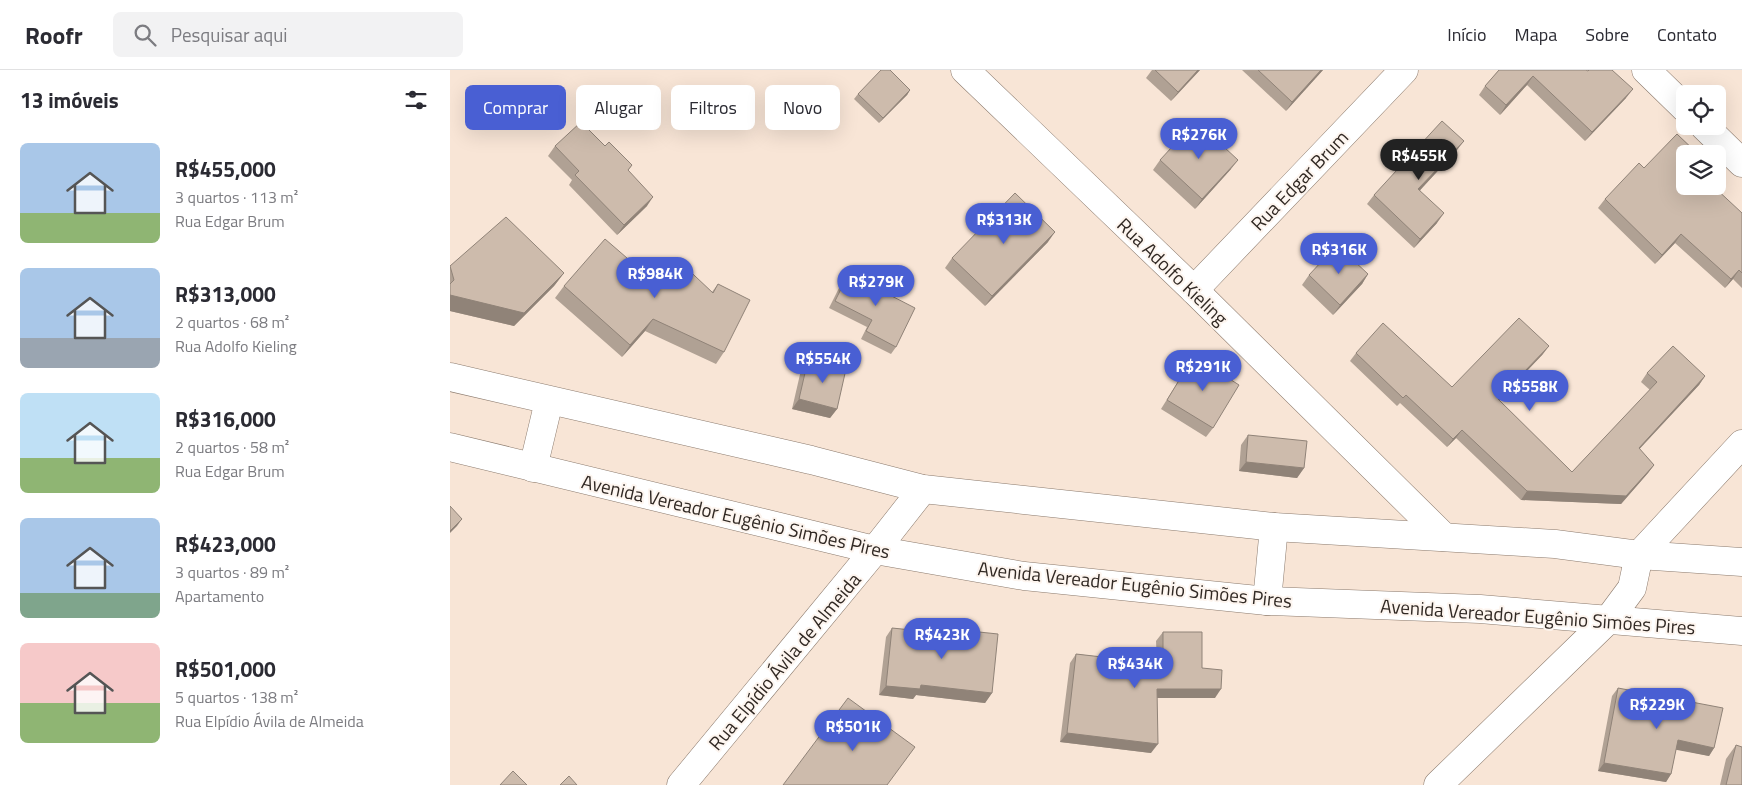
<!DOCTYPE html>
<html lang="pt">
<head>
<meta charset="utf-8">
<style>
	:root { --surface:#fff; --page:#f2f2f3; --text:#2b2b33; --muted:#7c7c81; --line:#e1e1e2; --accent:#495fd3 }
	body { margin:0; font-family:"Titillium Web",sans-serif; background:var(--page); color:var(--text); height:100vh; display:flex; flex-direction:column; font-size:19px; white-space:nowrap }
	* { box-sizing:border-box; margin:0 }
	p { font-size:16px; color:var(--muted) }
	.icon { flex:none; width:28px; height:28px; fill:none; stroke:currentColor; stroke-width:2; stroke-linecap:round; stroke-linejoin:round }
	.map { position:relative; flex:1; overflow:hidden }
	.details { display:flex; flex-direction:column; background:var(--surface); width:450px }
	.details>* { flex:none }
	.hud { position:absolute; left:15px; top:15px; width:475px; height:45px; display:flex; gap:10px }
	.controls { position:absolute; left:1226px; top:15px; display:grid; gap:10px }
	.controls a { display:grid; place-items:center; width:50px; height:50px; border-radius:8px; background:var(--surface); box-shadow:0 5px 20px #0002; font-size:25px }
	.price { position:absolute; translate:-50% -42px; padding:0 11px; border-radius:18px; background:var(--accent); color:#fff; font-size:16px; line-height:32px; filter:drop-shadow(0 1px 2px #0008) }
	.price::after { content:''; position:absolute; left:50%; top:30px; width:15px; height:11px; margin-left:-8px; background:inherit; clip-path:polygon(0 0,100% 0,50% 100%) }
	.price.selected { background:#222; color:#fff }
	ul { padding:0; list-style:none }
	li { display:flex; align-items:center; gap:15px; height:125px; padding:0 20px }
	li span { display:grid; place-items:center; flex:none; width:140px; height:100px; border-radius:8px; color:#555 }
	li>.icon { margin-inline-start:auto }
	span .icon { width:60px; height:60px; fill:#fffc; stroke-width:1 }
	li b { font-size:21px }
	h2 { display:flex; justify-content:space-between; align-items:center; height:60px; padding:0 20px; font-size:21px }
	.tag { padding:0 18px; border-radius:8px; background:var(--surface); box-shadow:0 5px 20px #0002; font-size:18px; line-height:45px }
	.tag.selected { background:var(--accent); color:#fff }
	header { display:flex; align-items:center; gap:30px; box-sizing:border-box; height:70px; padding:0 25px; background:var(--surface); border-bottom:1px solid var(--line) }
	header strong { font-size:24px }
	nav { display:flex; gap:28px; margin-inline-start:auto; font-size:18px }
	.search { width:350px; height:45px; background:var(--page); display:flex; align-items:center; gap:12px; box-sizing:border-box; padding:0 18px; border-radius:8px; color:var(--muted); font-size:19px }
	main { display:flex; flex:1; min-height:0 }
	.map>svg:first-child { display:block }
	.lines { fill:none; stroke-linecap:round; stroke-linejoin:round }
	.minor-casing { stroke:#8b7a6d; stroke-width:29 }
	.minor { stroke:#fff; stroke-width:28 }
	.wall { fill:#b0a194 }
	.shaded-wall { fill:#908378 }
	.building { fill:#cdbbac; stroke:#908378 }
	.labels { text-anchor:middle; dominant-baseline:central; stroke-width:4; stroke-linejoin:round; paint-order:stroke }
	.street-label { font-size:19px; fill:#312924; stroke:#fdf5ef }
</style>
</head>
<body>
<header>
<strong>Roofr</strong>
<div class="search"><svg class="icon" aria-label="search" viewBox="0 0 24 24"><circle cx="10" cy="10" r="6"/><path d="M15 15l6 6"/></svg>Pesquisar aqui</div>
<nav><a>Início</a><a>Mapa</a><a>Sobre</a><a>Contato</a></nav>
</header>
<main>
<section class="details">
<h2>13 imóveis<svg class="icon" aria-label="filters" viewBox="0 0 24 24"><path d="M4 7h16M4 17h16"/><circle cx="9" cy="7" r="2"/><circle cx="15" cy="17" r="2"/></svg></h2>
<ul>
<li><span style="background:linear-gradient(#a9c7e8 70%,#8fb573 0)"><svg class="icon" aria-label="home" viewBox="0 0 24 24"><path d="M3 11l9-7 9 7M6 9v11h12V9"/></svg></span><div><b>R$455,000</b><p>3 quartos · 113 m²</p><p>Rua Edgar Brum</p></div></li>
<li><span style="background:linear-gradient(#a9c7e8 70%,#9aa5b1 0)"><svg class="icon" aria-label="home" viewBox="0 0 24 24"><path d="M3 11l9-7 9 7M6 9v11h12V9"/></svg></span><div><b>R$313,000</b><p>2 quartos · 68 m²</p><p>Rua Adolfo Kieling</p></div></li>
<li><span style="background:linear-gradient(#bfe0f5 65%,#8fb573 0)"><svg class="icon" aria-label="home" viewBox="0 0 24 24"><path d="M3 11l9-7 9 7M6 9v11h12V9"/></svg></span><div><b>R$316,000</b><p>2 quartos · 58 m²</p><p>Rua Edgar Brum</p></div></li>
<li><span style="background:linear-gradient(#a9c7e8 75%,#7fa58c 0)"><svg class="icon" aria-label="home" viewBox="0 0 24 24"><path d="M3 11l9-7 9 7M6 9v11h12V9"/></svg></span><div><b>R$423,000</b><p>3 quartos · 89 m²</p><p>Apartamento</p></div></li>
<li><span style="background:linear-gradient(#f6c9c9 60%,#8fb573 0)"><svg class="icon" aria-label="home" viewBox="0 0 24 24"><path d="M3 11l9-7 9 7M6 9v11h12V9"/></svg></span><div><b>R$501,000</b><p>5 quartos · 138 m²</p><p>Rua Elpídio Ávila de Almeida</p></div></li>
</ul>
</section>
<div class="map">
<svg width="1292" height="715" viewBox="0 0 1292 715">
	<rect width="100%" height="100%" fill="#f8e5d6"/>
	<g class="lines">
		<defs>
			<g id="minor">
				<path d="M515,0L744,220L994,467"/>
				<path d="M1196,0L1235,38"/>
				<path d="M1254,56L1292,93"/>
				<path d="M744,220L954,0"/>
				<path d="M0,307L361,390L473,419L824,457L1105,474L1189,485L1292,492"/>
				<path d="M0,377L425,480L574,506L817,531L1030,539L1292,561"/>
				<path d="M83,398L99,331"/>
				<path d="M817,531L824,457"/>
				<path d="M231,715L425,480L473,419"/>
				<path d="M988,715L1159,549L1182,518L1189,485L1292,374"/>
			</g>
		</defs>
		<use href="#minor" class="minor-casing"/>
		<use href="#minor" class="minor"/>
	</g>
	<g class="wall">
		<path d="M702,0H750L721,31L696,8Z"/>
		<path d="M792,0H873L836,41Z"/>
		<path d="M1049,0H1136L1176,28L1135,71L1077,15L1050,45L1029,25L1035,16Z"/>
		<path d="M460,20L457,25L429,53L404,29L408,24Z"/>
		<path d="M105,76H155L182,95L178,101L197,136L167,165L119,115L122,110L98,86Z"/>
		<path d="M1007,80L970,120L987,153L964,178L917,134L924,125Z"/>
		<path d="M710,90L781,99L745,139L703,100Z"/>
		<path d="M1194,98L1292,143V218L1283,209L1275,218L1225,173L1205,194L1148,138L1155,129Z"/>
		<path d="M598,172L535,236L495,198L502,188Z"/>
		<path d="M0,196L114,203L104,216L64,256L0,241Z"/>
		<path d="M401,199L428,219L446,277L441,284L411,269L417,257L379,238L395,206Z"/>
		<path d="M918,204L912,214L883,245L852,215L859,205Z"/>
		<path d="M206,213L262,222L268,214L274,282L266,294L195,261L172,287L105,228L114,216Z"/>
		<path d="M906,283L1002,317L1093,284L1049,330L1122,402L1200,320L1191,312L1197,303L1255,306L1249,315L1189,379L1204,395L1198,403L1171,434L1071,430L1006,368L997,377L950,333L947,336L900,291Z"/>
		<path d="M744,286L763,358L756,367L711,339Z"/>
		<path d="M358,290L387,339L380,348L342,339L351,300Z"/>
		<path d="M798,365L854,398L847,408L789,401L791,375Z"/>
		<path d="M442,558L507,565L510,560L542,623L535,633L466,625L463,629L429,625L436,567Z"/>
		<path d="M713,562L752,598L765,628H707L701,683L610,672L620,593L626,584L707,593L706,571Z"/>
		<path d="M1168,618L1264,678L1259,686L1226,679L1221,704L1216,712L1148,701L1162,626Z"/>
		<path d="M1286,675L1292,715H1270L1276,689Z"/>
	</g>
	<g class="shaded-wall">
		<path d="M748,0H750L721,31L728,22Z"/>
		<path d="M871,0H873L836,41L842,32Z"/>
		<path d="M1083,6L1077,15L1050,45L1056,35Z"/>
		<path d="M1183,19L1176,28L1135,71L1142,62Z"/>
		<path d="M460,20L457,25L429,53L433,48Z"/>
		<path d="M1014,71L1007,80L962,129L968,119Z"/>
		<path d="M788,90L781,99L745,139L752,129Z"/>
		<path d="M203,127L197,136L167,165L174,155Z"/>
		<path d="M994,143L987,153L964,178L970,169Z"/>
		<path d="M605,162L598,172L535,236L542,226Z"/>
		<path d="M1231,164L1225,173L1205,194L1212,185Z"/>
		<path d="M1289,200L1283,209L1275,218L1281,209Z"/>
		<path d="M114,203L104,216L64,256L0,241V225Z"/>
		<path d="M918,204L912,214L883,245L890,235Z"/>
		<path d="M203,249L195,261L172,287L180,275Z"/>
		<path d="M1099,276L1093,284L1042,338L1048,329Z"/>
		<path d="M1255,306L1249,315L1183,386L1189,378Z"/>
		<path d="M349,329L387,339L380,348L342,339Z"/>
		<path d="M1012,360L1006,368L997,377L1003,369Z"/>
		<path d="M796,392L854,398L847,408L789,401Z"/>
		<path d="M1204,395L1198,403L1171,434L1071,430L1077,421Z"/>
		<path d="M12,449L7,456L0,463V461Z"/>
		<path d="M471,615L542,623L535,633L466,625L463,629L429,625L436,616Z"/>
		<path d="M707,619H771L765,628H701Z"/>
		<path d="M617,663L708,674L701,683L610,672Z"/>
		<path d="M1228,670L1264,678L1259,686L1222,679Z"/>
		<path d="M1154,693L1221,704L1216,712L1148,701Z"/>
	</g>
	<g class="building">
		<path d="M431,0H440L460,20L433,48L408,24Z"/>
		<path d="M705,0H748L728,22Z"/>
		<path d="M808,0H871L842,32Z"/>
		<path d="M1049,0H1136L1138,1L1139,0H1162L1183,19L1142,62L1083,6L1056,35L1035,16Z"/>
		<path d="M746,51L788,90L752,129L710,90Z"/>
		<path d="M992,51L1014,71L968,119L994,143L970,169L924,125Z"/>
		<path d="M131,52L155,76L159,72L182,95L178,100L203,127L174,155L125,105L129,101L105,76Z"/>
		<path d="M1227,64L1248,84H1235V116H1263L1292,143V203L1289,200L1281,209L1231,164L1212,185L1155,129L1189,93L1194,98Z"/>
		<path d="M565,123L605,162L542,226L502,188Z"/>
		<path d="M56,147L114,203L74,243L0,225V214L4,210L0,196Z"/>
		<path d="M155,169L206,213L228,190L263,223L268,214L300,230L274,282L203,249L180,275L114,216Z"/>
		<path d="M887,175L918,204L890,235L859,205Z"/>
		<path d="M401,199L431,213L428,219L465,238L446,277L416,261L422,250L385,231Z"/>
		<path d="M1069,248L1099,276L1048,329L1122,402L1207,312L1197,303L1223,276L1255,306L1189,378L1204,395L1176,426L1077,421L1012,360L1003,369L956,325L953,328L906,283L933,253L1002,317Z"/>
		<path d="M744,286L789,315L763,358L717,330Z"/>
		<path d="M358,290L396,299L387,339L349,329Z"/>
		<path d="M798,365L857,371L854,398L796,392Z"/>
		<path d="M0,436L12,449L0,461Z"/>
		<path d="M442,558L510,565V560L548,564L542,623L471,615L470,619L436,616Z"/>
		<path d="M713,562H752V598L772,600L771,619H707L708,674L617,663L626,584L713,594Z"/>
		<path d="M1168,618L1273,638L1264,678L1228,670L1221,704L1154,693Z"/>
		<path d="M398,628L465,677L437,715H333Z"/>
		<path d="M1286,675L1292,677V715H1276Z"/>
		<path d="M63,701L77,715H50Z"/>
		<path d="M119,706L127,715H110Z"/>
	</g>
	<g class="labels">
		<g class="street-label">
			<text transform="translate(849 110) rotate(-46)">Rua Edgar Brum</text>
			<text transform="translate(723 201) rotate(44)">Rua Adolfo Kieling</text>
			<text transform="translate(286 446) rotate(13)">Avenida Vereador Eugênio Simões Pires</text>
			<text transform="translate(685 514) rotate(6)">Avenida Vereador Eugênio Simões Pires</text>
			<text transform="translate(1088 546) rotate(4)">Avenida Vereador Eugênio Simões Pires</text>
			<text transform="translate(334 591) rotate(-50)">Rua Elpídio Ávila de Almeida</text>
		</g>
	</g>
</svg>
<div class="controls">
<a><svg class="icon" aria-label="locate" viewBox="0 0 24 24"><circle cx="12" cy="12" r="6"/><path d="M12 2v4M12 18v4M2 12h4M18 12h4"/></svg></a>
<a><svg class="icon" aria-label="layers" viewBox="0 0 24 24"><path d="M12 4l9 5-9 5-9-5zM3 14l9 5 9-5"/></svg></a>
</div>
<b class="price" style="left:749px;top:90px">R$276K</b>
<b class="price selected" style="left:969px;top:111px">R$455K</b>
<b class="price" style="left:554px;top:175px">R$313K</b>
<b class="price" style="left:889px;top:205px">R$316K</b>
<b class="price" style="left:205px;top:229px">R$984K</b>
<b class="price" style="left:426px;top:237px">R$279K</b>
<b class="price" style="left:373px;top:314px">R$554K</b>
<b class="price" style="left:753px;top:322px">R$291K</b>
<b class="price" style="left:1080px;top:342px">R$558K</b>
<b class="price" style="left:492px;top:590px">R$423K</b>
<b class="price" style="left:685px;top:619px">R$434K</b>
<b class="price" style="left:1207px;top:660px">R$229K</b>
<b class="price" style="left:403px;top:682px">R$501K</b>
<div class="hud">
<a class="tag selected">Comprar</a>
<a class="tag">Alugar</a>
<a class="tag">Filtros</a>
<a class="tag">Novo</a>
</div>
</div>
</main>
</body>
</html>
